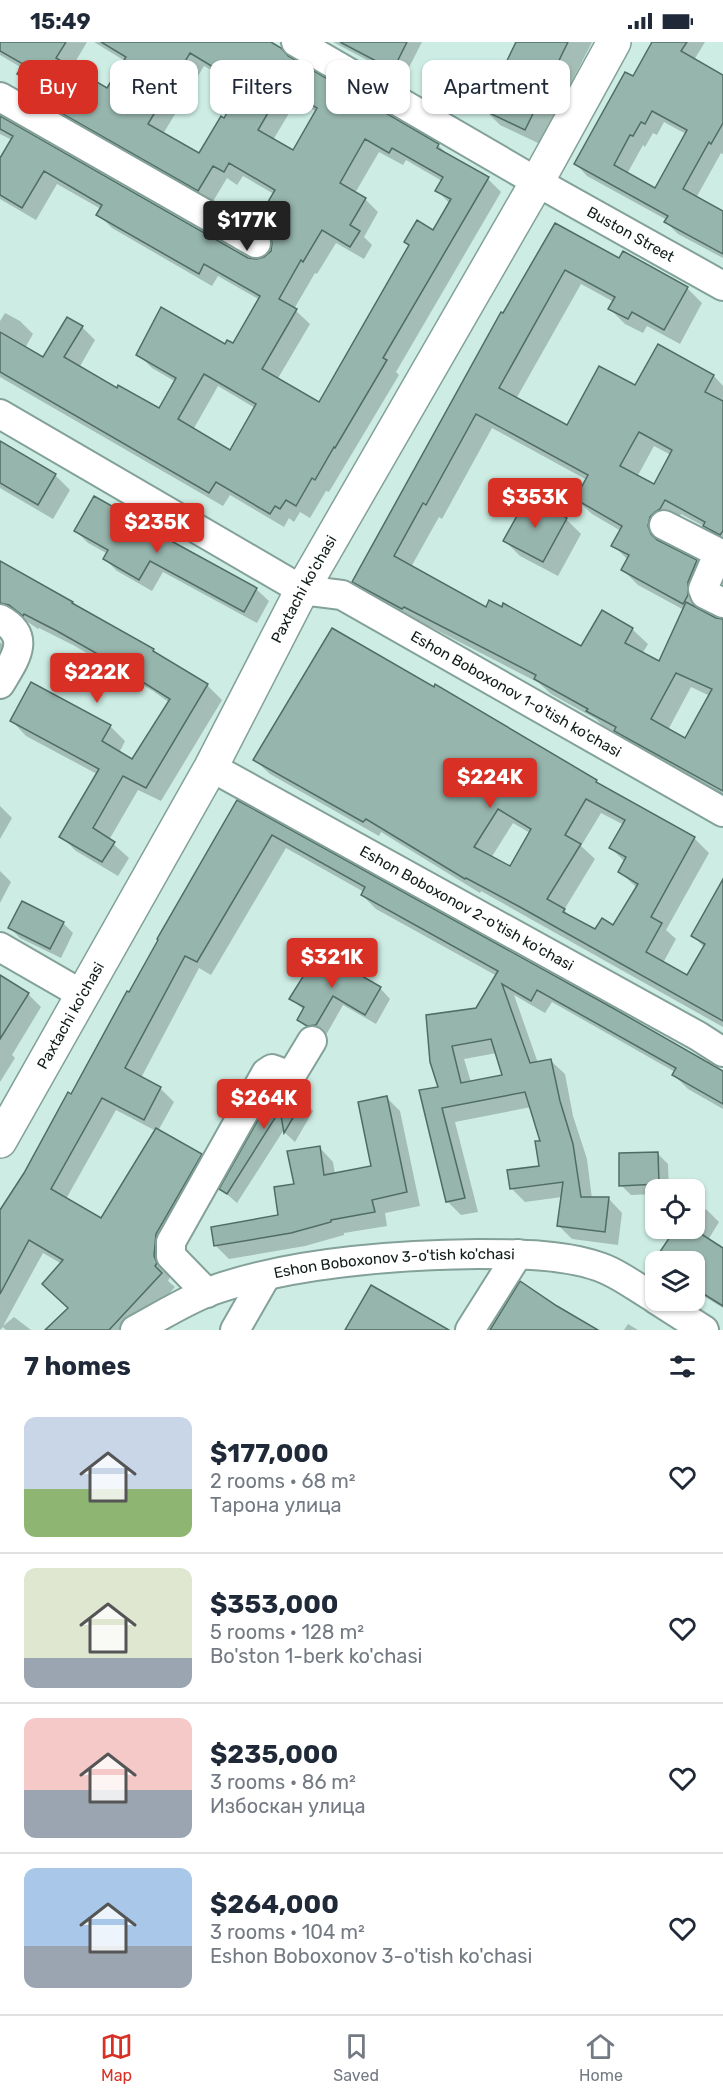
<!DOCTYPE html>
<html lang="en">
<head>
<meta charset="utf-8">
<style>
	:root { --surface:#fff; --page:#f6f6f7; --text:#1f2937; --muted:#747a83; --line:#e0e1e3; --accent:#d93025 }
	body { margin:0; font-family:Rubik,sans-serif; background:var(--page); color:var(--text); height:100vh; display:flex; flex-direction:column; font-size:22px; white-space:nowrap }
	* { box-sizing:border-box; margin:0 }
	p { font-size:20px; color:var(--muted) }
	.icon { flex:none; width:33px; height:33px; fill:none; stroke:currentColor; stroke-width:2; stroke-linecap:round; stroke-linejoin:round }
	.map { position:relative; height:1288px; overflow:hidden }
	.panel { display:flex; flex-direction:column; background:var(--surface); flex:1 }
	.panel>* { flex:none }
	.top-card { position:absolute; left:18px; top:18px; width:687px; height:54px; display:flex; gap:12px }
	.buttons { position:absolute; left:645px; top:1137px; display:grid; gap:12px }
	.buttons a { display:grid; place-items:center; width:60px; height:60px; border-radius:12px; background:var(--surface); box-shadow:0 2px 4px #0004; font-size:30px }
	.price { position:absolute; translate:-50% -51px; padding:0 14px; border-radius:6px; background:var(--accent); color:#fff; font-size:20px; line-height:39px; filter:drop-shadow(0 2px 3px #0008) }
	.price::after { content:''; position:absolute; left:50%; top:36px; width:18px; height:14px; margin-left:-9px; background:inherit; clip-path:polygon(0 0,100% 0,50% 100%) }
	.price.active { background:#222; color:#fff }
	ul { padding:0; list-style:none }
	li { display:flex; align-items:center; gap:18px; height:150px; padding:0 24px }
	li+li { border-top:2px solid var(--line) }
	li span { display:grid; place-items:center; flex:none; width:168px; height:120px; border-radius:12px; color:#555 }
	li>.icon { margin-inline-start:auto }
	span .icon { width:72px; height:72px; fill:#fffc; stroke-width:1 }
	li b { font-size:26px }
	h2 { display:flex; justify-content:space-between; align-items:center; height:72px; padding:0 24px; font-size:26px }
	.chip { padding:0 21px; border-radius:12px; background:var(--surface); box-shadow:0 2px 4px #0004; font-size:21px; line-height:54px }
	.chip.active { background:var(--accent); color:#fff }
	.status { display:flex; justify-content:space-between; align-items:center; height:42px; padding:0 30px; background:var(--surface); direction:ltr }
	.status svg { height:16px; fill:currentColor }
	.tabs { display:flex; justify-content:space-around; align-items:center; height:84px; border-top:2px solid var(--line); background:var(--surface); font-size:16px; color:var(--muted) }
	.tabs a { display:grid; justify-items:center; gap:3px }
	.tabs .active { color:var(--accent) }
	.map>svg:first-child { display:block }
	.shadow { fill:#0003; fill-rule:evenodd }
	.building { fill:#96b5ad; stroke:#506d65; stroke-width:1.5; fill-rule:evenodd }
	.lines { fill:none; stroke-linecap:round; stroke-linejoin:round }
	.minor-casing { stroke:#83a199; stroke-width:32 }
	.tertiary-casing { stroke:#83a199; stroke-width:36 }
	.minor { stroke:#fff; stroke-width:28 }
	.tertiary { stroke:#fff; stroke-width:33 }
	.labels { text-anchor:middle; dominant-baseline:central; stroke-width:6; stroke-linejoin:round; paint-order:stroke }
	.street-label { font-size:15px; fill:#111d19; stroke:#cdede4 }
</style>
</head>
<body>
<div class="status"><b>15:49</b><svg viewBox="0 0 49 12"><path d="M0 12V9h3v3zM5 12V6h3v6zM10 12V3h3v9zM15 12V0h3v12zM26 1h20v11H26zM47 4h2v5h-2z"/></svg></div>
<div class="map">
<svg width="723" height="1288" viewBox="0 0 723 1288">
	<rect width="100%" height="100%" fill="#cdede4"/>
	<g class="shadow">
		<path d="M0,0H87L71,27L108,48L125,19L94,0H268L291,18L438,103L449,114L488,137L501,150L396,330L399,333L329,450L326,449L310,476L300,470L294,480L289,476L284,485L230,453L223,464L0,335V279L5,271L20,279L33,292L25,306L44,317L82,285L95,298L79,326L117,348L159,368L176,340L152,326L138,312L233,303L260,258L218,234L212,244L112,186L98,172L101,167L57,142L36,178L0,157V119L12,98L0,92V76L247,217L257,219L266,216L271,210L274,202L271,195L257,181L274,152L243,134L237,143L227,136L212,161L48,68L35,55L38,48L19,32L22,26L0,13ZM204,24L243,47L225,78L200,113L163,92ZM297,58L317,70L293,110L273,98ZM379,110L403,123L406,118L442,139L437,148L450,162L434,190L319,362L277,338L310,282L294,267L315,231L317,232L336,201L364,217L372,203L364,195L378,170L365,157L355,151ZM218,344L255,366L230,410L193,388Z"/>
		<path d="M333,0H422L403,37Z"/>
		<path d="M519,0H592L540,102L500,83L485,68Z"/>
		<path d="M654,0H705L694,18L723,34V112L721,111L696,156L723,171V216L678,192L666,180L667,178L587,134L576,122L634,36ZM664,80L686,92L655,148L627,132L643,103L645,105L653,91L657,93Z"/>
		<path d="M555,183L620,218L687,246L702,261L680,302L647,284L643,291L625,282L610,267L614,260L581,242L516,357L567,385L636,345L658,304L714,334L723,344V501L707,486L681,472L675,482L664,490L662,501L696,520L712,535L702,556V570L723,579V756L631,704L621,693L603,684L596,677L551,652L539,641L419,579L418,581L369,555L354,539ZM492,386L587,438L576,457L592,472L621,489L613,503L628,518L622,527L638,543L684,568L659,621L642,612L648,602L632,587L582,607L486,567L411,525L439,475L442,477ZM654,404L671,413L654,444L637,435ZM691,645L710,654L686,698L668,688Z"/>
		<path d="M0,401L55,433L70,448L53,477L0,446Z"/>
		<path d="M566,477L581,492L558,534L520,514L505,499Z"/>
		<path d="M76,489L164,495L169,500L256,547L269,559L257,581L163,530L152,549L117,529L105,517L108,512L88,501Z"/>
		<path d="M5,524L153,609L207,643L222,658L161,759L138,748L109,798L129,816L118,834L76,809L61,794L97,732L26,694L12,679L110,684L125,699L119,711L133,719L170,661L153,649L73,603L39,586L38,587L25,578L17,575L0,585V532Z"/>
		<path d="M0,600L15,615L0,650Z"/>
		<path d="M255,718L596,739L602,746L694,796L709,811L666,888L676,897L663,921L687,935L705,906L693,894L723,840V985L536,880L481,849L480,851L381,790L379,794L270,732ZM601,771L624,783L611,806L625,820L620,830L637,846L613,885L595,889L573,877L564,868L595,817L581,804ZM513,781L530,791L511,826L491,816Z"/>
		<path d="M238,760L723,1031V1067L688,1047L674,1033L675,1030L552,960L545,971L514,953L538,1021L551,1019L565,1032L573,1074L587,1117L592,1157H609L622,1171L618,1203L572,1197L559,1184L562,1155L525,1160L511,1146L540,1125L542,1100L531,1065L455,1080L478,1170L461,1173L447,1159L440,1046L432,1019L477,968L497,934L376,867L362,853L364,850L286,806L211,933L199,926L141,1036L160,1046L174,1060L158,1089L201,1113L215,1126L168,1229L170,1235L168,1239L175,1245L136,1288H48L70,1266L62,1222L43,1211L3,1284L14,1275L31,1288H6L3,1285L0,1288V1171L72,1054ZM497,1011L504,1034L471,1040L464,1017ZM116,1068L156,1089L101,1178L66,1157Z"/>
		<path d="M0,764L12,776L0,797Z"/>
		<path d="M0,829L11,840L0,861Z"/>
		<path d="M63,881L73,891L61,916L20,896L10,886Z"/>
		<path d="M319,911L380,946L390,957L376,982L343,963L326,993H319L309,987L299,977L304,968L291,957Z"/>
		<path d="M0,935L28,952L41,965L12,1013L15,1016L0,1040Z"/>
		<path d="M277,1048L303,1058L313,1069L295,1100L285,1091V1086L237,1161L221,1147Z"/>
		<path d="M387,1056L400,1069L420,1164L385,1171L387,1184L344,1191V1193L305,1204L229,1217L216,1204L213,1187L280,1174L296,1144L320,1106L333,1120L335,1132L373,1125Z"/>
		<path d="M658,1112L668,1122L669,1148H656V1152L631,1153L621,1143Z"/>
		<path d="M694,1165L707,1168L719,1180L708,1198L723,1208V1266L694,1248V1220L673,1186H694Z"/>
		<path d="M628,1282L638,1288H624Z"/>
	</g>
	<g class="building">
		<path d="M0,0H66L56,16L107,46L126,15L101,0H271L281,6L288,14L439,102L437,106L489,135L383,316L387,318L335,406L334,405L315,438L312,436L296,464L286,458L280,467L275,464L270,472L216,440L209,451L0,330V290L43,315L67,275L83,284L64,315L117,346L118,343L159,366L176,336L136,313L161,265L225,302L227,298L233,301L260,254L204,222L199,232L96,173L102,163L44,129L22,166L0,153V116L13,94L0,87V74L248,216L257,217L264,215L271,209L272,201L270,193L255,182L275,148L229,121L224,130L213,124L198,149L33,55L39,45L17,32L23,22L0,9ZM190,11L243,43L224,76L221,74L199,111L148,82ZM283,45L317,66L293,108L258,88ZM365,97L389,111L392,106L443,135L435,149L451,157L433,188L417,178L404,200L409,203L319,360L262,327L297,267L279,257L301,218L303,220L322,188L350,205L360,189L350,183L366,156L340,141ZM204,332L256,362L230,408L178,377Z"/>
		<path d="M340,0H407L393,28Z"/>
		<path d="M516,0H568L525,88L483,68Z"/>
		<path d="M652,0H687L681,9L723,33V81L711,102L709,100L683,147L723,169V212L664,180L668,174L574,122L625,30L633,34ZM652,69L687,88L655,146L614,123L630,93L633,94L641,80L645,82Z"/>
		<path d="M555,181L619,216L623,209L688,245L664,288L632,270L628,277L608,267L615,255L565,228L499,346L567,383L599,324L635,343L658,302L714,333L705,350L723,359V489L720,493L703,484L705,480L665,458L660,467L655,470L650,475L648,484L651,492L657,498L697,518L688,540V553L683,562L621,528L629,513L611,504L622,484L575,457L588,433L476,372L426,463L423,461L394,514L486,565L489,558L502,565L503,561L581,604L602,568L633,586L625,601L659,619L686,560L716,576L723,577V749L614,689L616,685L586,669L588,667L534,637L536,633L404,565L402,567L352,540L501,270L503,271ZM639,390L672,408L654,442L620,424ZM676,631L712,647L685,696L651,677Z"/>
		<path d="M0,399L56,432L38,463L0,441Z"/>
		<path d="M94,454L165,494L164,495L257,546L244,570L150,519L139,538L103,517L108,508L74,489Z"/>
		<path d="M528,454L567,476L543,520L503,499Z"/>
		<path d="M0,519L73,560L72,561L154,607L153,609L208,642L146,746L123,734L93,786L115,800L102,820L59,795L99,727L10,679L31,640L111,683L102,699L132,717L170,657L141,639L142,637L57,589L24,572L23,574L9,563L0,561Z"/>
		<path d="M332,586L434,645L435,642L597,738L596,740L695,795L651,875L662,881L646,910L687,933L705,902L691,894L723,837V979L520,865L466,836L465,837L366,777L363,780L253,718ZM586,757L625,778L609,806L626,815L618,830L638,842L613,883L602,876L595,887L563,870L565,867L547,857L581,802L565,793ZM498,767L531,787L510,824L474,805Z"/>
		<path d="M237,758L611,965L723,1029V1062L672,1033L676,1026L537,948L531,959L502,942L530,1021L551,1017L560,1059L573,1102L581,1155H609L605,1190L557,1184L563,1140L510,1147L507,1128L539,1124L535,1099H540L525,1050L442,1066L465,1156L446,1160L419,1048L438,1045L430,1020L426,973L476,966L498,929L361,853L365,845L272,793L197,920L185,914L125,1026L161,1045L144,1078L102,1056L51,1147L101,1176L156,1086L202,1112L156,1192L154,1214L157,1221L155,1224L162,1231L109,1288H45L68,1266L42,1242L63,1218L29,1198L0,1252V1168L24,1131L68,1050L71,1052L127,949L129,950L158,898L157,897ZM491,997L502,1033L461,1041L452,1004Z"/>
		<path d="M22,859L64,880L50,907L8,886Z"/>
		<path d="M319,909L381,945L365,973L333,954L316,983L307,984L297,978L304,965L289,957Z"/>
		<path d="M0,933L29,951L0,997Z"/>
		<path d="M276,1046L290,1049L304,1057L284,1091L280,1068L227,1152L219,1147Z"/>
		<path d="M387,1054L407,1150L372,1158L375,1170L331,1178V1180L291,1191L214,1204L211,1185L278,1173L274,1145L294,1142L287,1109L320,1104L324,1133L371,1124L358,1060Z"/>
		<path d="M658,1110L659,1142L619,1144V1111Z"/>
		<path d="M676,1186H692L723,1206V1264L694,1246V1220H653Z"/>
		<path d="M520,1239L557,1264L598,1288H490Z"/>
		<path d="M371,1243L449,1288H345Z"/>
	</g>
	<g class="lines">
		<defs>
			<g id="minor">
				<path id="s1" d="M296,0L537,140L723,244"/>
				<path d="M0,55L256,201"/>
				<path id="s2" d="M0,372L302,548L342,553L723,770"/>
				<path d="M664,483L715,509V519L703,547L705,552L723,561"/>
				<path d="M0,577C33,595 14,618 0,642"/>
				<path id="s3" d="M211,725L698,994L723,1010"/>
				<path d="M0,905L83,953"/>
				<path d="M207,1251L171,1214V1200L266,1031L272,1027L288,1033L292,1032L312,999"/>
				<path d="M657,1258L704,1288"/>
				<path id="s4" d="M135,1288C159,1275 183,1260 208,1250C286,1221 395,1213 478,1212C517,1212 569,1212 605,1227C622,1234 639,1247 656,1257"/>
				<path d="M235,1288L266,1234"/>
				<path d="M470,1288L518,1212"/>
			</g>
			<g id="tertiary">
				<path id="s5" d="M0,1099L211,725L302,548L537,140L614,0"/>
			</g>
		</defs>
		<use href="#minor" class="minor-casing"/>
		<use href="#tertiary" class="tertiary-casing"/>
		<use href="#minor" class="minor"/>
		<use href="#tertiary" class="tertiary"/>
	</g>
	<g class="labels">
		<g class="street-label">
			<text stroke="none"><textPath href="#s1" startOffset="386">Buston Street</textPath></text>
			<text stroke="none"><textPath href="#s5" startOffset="630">Paxtachi ko'chasi</textPath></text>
			<text stroke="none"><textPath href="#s2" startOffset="590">Eshon Boboxonov 1-o'tish ko'chasi</textPath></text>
			<text stroke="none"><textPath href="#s3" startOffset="292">Eshon Boboxonov 2-o'tish ko'chasi</textPath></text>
			<text stroke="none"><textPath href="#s5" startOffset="144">Paxtachi ko'chasi</textPath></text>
			<text stroke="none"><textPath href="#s4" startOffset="272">Eshon Boboxonov 3-o'tish ko'chasi</textPath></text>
		</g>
	</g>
</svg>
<div class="buttons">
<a><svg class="icon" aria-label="locate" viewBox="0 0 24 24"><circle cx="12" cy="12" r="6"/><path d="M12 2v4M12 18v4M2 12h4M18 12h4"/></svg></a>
<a><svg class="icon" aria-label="layers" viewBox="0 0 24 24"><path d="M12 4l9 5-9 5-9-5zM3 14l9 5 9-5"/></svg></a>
</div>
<b class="price active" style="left:247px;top:210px">$177K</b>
<b class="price" style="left:535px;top:487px">$353K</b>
<b class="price" style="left:157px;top:512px">$235K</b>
<b class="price" style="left:97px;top:662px">$222K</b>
<b class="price" style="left:490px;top:767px">$224K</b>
<b class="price" style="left:332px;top:947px">$321K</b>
<b class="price" style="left:264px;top:1088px">$264K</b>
<div class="top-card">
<a class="chip active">Buy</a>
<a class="chip">Rent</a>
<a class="chip">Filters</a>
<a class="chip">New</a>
<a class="chip">Apartment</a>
</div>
</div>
<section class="panel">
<h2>7 homes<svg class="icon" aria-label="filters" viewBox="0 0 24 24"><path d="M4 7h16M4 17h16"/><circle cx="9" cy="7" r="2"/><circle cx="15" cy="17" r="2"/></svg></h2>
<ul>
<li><span style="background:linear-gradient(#c9d6e8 60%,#8fb573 0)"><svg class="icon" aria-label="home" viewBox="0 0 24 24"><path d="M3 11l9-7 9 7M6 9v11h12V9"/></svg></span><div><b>$177,000</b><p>2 rooms · 68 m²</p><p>Тарона улица</p></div><svg class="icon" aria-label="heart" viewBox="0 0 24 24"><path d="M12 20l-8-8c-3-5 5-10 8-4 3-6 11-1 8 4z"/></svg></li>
<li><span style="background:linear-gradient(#dfe7d0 75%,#9aa5b1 0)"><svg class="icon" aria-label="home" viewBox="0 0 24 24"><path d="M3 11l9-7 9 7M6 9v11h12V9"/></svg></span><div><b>$353,000</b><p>5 rooms · 128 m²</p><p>Bo'ston 1-berk ko'chasi</p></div><svg class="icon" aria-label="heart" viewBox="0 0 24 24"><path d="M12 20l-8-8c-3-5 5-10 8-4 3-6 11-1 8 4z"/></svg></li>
<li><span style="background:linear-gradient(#f6c9c9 60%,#9aa5b1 0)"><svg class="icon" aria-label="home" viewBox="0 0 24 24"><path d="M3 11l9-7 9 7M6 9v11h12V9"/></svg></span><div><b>$235,000</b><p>3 rooms · 86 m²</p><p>Избоскан улица</p></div><svg class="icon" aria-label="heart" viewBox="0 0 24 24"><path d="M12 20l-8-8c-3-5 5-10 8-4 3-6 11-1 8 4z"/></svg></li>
<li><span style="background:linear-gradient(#a9c7e8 65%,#9aa5b1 0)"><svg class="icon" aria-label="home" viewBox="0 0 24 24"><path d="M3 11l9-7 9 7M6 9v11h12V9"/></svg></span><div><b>$264,000</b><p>3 rooms · 104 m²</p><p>Eshon Boboxonov 3-o'tish ko'chasi</p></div><svg class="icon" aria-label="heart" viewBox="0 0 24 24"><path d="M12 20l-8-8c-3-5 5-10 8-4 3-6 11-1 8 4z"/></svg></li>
</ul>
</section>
<nav class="tabs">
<a class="active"><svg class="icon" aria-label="map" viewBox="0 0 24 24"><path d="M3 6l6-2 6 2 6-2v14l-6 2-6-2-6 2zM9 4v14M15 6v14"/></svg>Map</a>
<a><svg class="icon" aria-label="saved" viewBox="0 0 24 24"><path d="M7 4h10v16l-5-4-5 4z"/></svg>Saved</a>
<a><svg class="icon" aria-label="home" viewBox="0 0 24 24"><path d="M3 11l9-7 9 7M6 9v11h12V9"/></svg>Home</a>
</nav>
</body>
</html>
